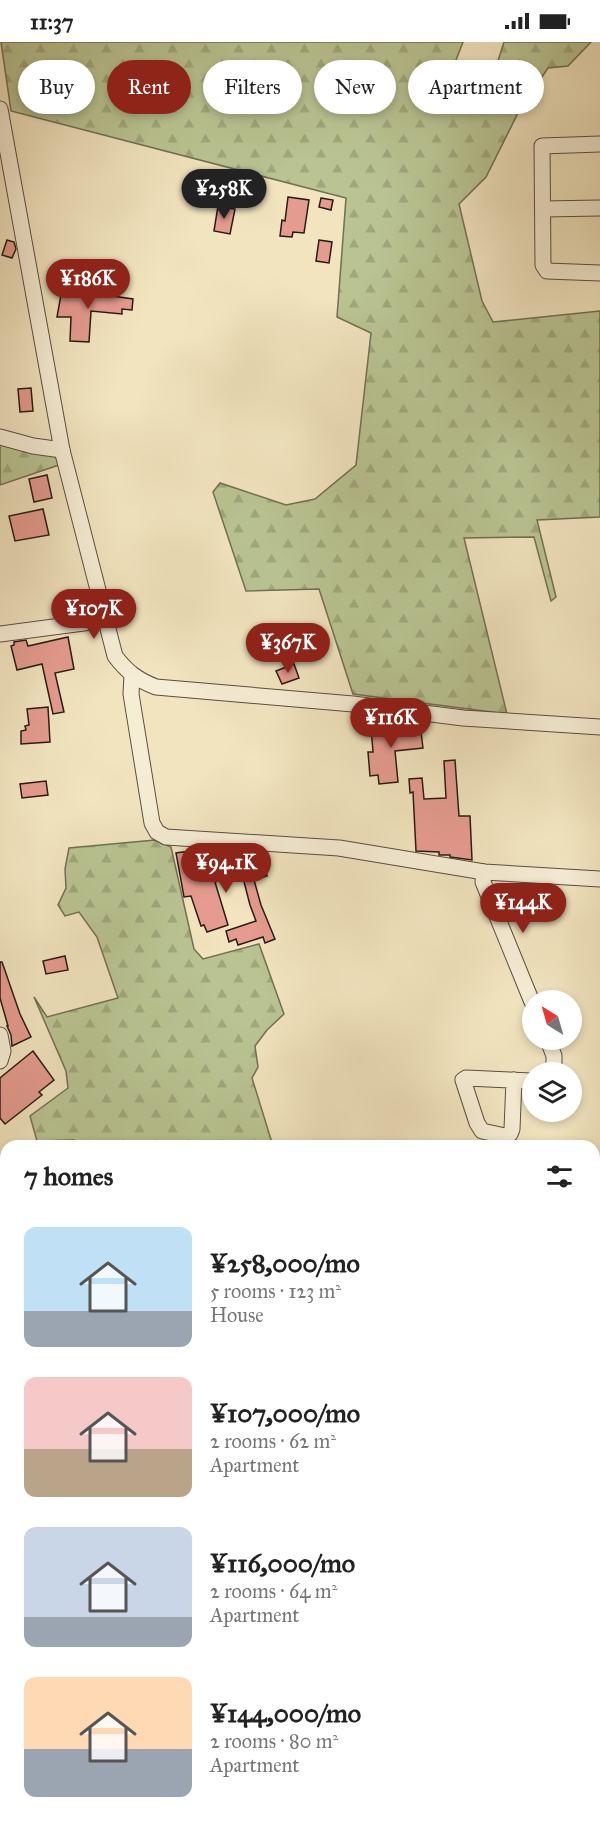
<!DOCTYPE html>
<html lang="en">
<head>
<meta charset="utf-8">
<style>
	:root { --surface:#fff; --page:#f2f2f2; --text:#222; --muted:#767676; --accent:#8f2418 }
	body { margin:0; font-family:"IM FELL Great Primer",serif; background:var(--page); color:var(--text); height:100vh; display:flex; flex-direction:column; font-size:22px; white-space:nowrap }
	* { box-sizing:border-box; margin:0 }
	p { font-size:20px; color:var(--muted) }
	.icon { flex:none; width:33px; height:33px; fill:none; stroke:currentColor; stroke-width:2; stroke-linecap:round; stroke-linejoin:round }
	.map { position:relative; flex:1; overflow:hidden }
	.details { position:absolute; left:0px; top:1098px; width:600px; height:684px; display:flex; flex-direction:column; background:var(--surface); border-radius:18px 18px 0 0; box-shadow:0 3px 9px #0003 }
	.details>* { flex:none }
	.banner { position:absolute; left:18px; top:18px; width:564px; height:54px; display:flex; gap:12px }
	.needle { width:39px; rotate:323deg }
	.controls { position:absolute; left:522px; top:948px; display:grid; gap:12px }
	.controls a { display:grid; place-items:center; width:60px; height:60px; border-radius:50%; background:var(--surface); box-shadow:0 3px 9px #0003; font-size:30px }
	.price { position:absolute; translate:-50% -51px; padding:0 14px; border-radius:21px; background:var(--accent); color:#fff; font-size:20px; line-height:39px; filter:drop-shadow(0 2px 3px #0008) }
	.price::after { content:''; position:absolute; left:50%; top:36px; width:18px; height:14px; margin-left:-9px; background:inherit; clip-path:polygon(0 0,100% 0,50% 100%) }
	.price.on { background:#222; color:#fff }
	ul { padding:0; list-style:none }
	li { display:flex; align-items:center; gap:18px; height:150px; padding:0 24px }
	li span { display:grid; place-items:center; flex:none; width:168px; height:120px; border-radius:12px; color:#555 }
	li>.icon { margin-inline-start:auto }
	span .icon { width:72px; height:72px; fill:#fffc; stroke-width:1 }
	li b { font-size:26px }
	h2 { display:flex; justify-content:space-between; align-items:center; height:72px; padding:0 24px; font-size:26px }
	.pill { padding:0 21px; border-radius:27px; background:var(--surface); box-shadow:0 3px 9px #0003; font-size:21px; line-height:54px }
	.pill.on { background:var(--accent); color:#fff }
	.status { display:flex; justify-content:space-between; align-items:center; height:42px; padding:0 30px; background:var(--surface); direction:ltr }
	.status svg { height:16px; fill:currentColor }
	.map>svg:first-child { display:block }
	.forest { fill:url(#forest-firs); stroke:#707053; stroke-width:1.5 }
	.building { fill:#e59b8f; stroke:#271c14; stroke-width:1.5 }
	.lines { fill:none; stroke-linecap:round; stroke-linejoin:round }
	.street-casing { stroke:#5a4e3f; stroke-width:17 }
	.street { stroke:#f6edd5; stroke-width:15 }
</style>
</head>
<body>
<div class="status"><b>11:37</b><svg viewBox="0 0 49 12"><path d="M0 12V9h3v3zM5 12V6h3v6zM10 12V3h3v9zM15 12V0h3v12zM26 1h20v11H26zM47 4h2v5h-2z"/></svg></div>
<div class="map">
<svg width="600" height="1782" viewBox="0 0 600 1782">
	<defs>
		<pattern id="forest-firs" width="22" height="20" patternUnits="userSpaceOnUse" patternTransform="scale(1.5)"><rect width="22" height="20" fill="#b9c492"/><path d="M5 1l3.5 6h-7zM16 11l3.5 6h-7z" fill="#9fa87d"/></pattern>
	</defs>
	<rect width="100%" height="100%" fill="#f1e4bf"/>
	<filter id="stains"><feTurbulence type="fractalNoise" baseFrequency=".00333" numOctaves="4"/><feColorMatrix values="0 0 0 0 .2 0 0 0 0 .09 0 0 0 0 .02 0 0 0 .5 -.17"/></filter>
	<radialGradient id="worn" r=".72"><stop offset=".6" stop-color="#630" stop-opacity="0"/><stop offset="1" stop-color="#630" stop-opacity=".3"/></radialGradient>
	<g class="forest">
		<path d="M1,0H463L449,36L467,43L497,22L504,0H591L568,24L548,26L519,69L486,135L459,162L482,259L493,280L600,269V475L537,478L556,555L551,559L534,495L464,496L507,672L353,652L319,547L246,549L213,450L220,441L286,463L315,457L356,423L371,291L337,275L346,156L11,69Z"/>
		<path d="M0,401L55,413L59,423L0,443Z"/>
		<path d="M155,798L171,805L194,907L203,917L259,902L284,972L267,988L255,1004L258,1025L252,1036L273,1104H78L74,1098L37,1099L30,1074L68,1046L66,1029L34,955L47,975L118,956L97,895L79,870L65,874L58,863L66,846L65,827L69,806Z"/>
		<path d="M6,1197V1258L0,1259V1211Z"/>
		<path d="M600,1297V1782H131L141,1776H594V1299Z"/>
		<path d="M6,1679V1769L5,1764L0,1760V1708L2,1707L1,1680Z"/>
		<path d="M6,1772V1776H49L43,1782H1Z"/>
	</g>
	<g class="building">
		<path d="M288,155L309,158L304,191L293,190L292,195L280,194L282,178L285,179Z"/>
		<path d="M321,156L333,158L331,168L319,165Z"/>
		<path d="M218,164L235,167L230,192L214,189Z"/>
		<path d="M7,198L14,200L16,207L12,216L2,213Z"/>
		<path d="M319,198L332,200L329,221L316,219Z"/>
		<path d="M62,247L133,257L132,268L122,267V272L91,269L89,300L70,299L71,275H57Z"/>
		<path d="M31,346L33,369L20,370L18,347Z"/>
		<path d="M47,433L52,456L34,460L29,437Z"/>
		<path d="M43,467L49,493L15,499L9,474Z"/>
		<path d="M68,595L74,627L55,631L64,670L53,672L42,622L17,628L11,604L14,603V600L26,598L28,604Z"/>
		<path d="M294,622L299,636L282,642L276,629Z"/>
		<path d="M48,665L50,700L21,702V689L26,688L25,684L29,683L27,667Z"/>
		<path d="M420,682L423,706L395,709L398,740L379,742L378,733L370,734L368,710H373L371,685L384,684L385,686Z"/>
		<path d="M455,718L459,774H470L472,818L450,815V813H439V810L416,809L413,750L410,751L409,737L422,736L424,757L446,756L444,719Z"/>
		<path d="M46,739L48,753L22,756L20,742Z"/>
		<path d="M190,809L193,828L242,812L262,811L267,834L254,838L261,863L275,897L265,901L263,895L238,903L236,897L229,900L226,889L256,879L250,863L242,832L215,840L228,883L207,890L204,883L201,884L191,854L184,855L176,811Z"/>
		<path d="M65,914L68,928L46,932L43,919Z"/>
		<path d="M0,920H2L20,972L31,995L12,1004L11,993L7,984H8L0,956Z"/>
		<path d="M33,1009L54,1038L39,1050L42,1053L5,1082L0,1076V1036Z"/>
	</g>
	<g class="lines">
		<defs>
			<g id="street">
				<path d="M0,67L62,408L115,614C127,630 138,638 156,645L353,662L463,676L600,685"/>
				<path d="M600,102L542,104L543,223L547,229L600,231"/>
				<path d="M543,167L600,166"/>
				<path d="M0,395L33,404L62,408"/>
				<path d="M0,592L106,578"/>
				<path d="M132,633L131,652L152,781L157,790L166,795L339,806L484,830L600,837"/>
				<path d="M484,830L483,840L532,960"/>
				<path d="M0,993L3,1009L0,1019"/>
				<path d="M548,998L554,1014V1030"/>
				<path d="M514,1038L512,1087L510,1092L505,1094L482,1089L477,1081L463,1038L466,1036L532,1039"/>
			</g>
		</defs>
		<use href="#street" class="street-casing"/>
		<use href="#street" class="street"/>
	</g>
	<rect width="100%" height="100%" filter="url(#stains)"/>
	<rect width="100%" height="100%" fill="url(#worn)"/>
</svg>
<div class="controls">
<a><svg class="needle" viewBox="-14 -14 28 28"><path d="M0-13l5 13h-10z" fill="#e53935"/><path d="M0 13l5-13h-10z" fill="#767676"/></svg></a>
<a><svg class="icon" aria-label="layers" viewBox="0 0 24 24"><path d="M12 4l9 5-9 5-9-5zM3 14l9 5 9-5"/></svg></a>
</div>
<b class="price on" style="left:224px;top:178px">¥258K</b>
<b class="price" style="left:88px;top:268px">¥186K</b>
<b class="price" style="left:94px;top:598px">¥107K</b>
<b class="price" style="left:288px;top:632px">¥367K</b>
<b class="price" style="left:391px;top:707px">¥116K</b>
<b class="price" style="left:226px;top:852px">¥94.1K</b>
<b class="price" style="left:523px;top:892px">¥144K</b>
<div class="banner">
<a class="pill">Buy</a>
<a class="pill on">Rent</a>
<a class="pill">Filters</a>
<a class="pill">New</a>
<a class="pill">Apartment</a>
</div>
<section class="details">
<h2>7 homes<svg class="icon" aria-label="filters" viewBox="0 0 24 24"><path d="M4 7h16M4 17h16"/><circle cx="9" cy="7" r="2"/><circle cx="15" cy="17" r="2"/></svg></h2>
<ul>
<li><span style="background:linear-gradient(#bfe0f5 70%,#9aa5b1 0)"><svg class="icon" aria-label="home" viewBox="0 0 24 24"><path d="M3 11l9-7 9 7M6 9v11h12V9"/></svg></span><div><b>¥258,000/mo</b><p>5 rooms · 123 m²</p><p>House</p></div></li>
<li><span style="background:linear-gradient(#f6c9c9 60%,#b9a48a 0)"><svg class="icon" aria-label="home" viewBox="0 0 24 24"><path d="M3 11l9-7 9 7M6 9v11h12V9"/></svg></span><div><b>¥107,000/mo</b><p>2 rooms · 62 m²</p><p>Apartment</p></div></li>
<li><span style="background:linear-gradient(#c9d6e8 75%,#9aa5b1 0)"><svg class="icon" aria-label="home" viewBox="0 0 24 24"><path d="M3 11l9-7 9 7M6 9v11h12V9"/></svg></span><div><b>¥116,000/mo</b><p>2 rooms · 64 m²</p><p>Apartment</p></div></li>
<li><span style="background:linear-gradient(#ffd9b3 60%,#9aa5b1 0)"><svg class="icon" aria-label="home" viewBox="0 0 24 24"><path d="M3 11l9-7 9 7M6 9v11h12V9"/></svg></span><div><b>¥144,000/mo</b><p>2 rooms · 80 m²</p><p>Apartment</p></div></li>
</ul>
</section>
</div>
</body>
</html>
